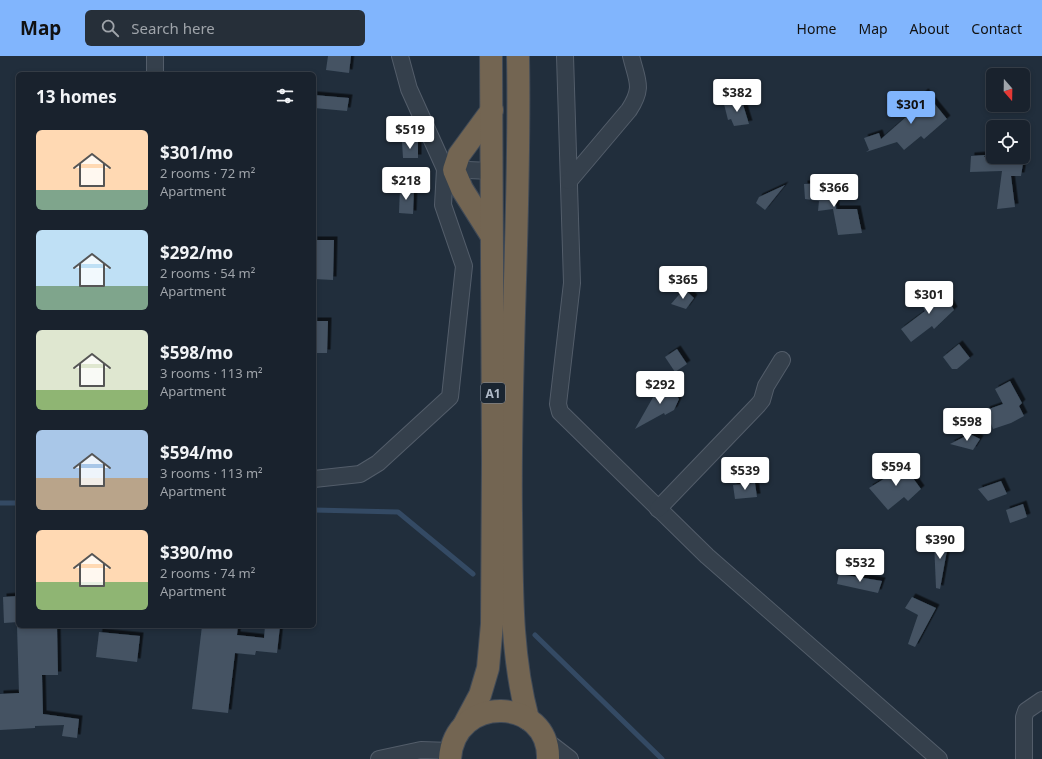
<!DOCTYPE html>
<html lang="en">
<head>
<meta charset="utf-8">
<style>
	:root { --surface:#19222d; --page:#262f39; --text:#f1f3f6; --muted:#9fa4aa; --line:#373f49; --accent:#81b5fd }
	body { margin:0; font-family:"Noto Sans",sans-serif; background:var(--page); color:var(--text); height:100vh; display:flex; flex-direction:column; font-size:15px; white-space:nowrap }
	* { box-sizing:border-box; margin:0 }
	p { font-size:13px; color:var(--muted) }
	.icon { flex:none; width:22px; height:22px; fill:none; stroke:currentColor; stroke-width:2; stroke-linecap:round; stroke-linejoin:round }
	.map { position:relative; flex:1; overflow:hidden }
	.side { position:absolute; left:16px; top:16px; width:300px; height:556px; display:flex; flex-direction:column; background:var(--surface); border-radius:6px; box-shadow:0 2px 6px #0003,0 0 0 1px var(--line) }
	.side>* { flex:none }
	.needle { width:26px; rotate:160deg }
	.buttons { position:absolute; left:986px; top:12px; display:grid; gap:8px }
	.buttons a { display:grid; place-items:center; width:44px; height:44px; border-radius:6px; background:var(--surface); box-shadow:0 2px 6px #0003,0 0 0 1px var(--line); font-size:20px }
	.price { position:absolute; translate:-50% -34px; padding:0 9px; border-radius:4px; background:#fff; color:#222; font-size:13px; line-height:26px; filter:drop-shadow(0 1px 2px #0008) }
	.price::after { content:''; position:absolute; left:50%; top:24px; width:12px; height:9px; margin-left:-6px; background:inherit; clip-path:polygon(0 0,100% 0,50% 100%) }
	.price.current { background:var(--accent); color:#111 }
	ul { padding:0; list-style:none }
	li { display:flex; align-items:center; gap:12px; height:100px; padding:0 20px }
	li span { display:grid; place-items:center; flex:none; width:112px; height:80px; border-radius:6px; color:#555 }
	li>.icon { margin-inline-start:auto }
	span .icon { width:48px; height:48px; fill:#fffc; stroke-width:1 }
	li b { font-size:17px }
	h2 { display:flex; justify-content:space-between; align-items:center; height:48px; padding:0 20px; font-size:17px }
	header { display:flex; align-items:center; gap:24px; box-sizing:border-box; height:56px; padding:0 20px; background:var(--accent); color:#111 }
	header strong { font-size:19px }
	nav { display:flex; gap:22px; margin-inline-start:auto; font-size:14px }
	.search { width:280px; height:36px; background:var(--page); display:flex; align-items:center; gap:10px; box-sizing:border-box; padding:0 14px; border-radius:6px; color:var(--muted); font-size:15px }
	.map>svg:first-child { display:block }
	.lines { fill:none; stroke-linecap:round; stroke-linejoin:round }
	.stream { stroke:#344a64; stroke-width:5 }
	.building { fill:#445363; filter:url(#shadow) }
	.minor-casing { stroke:#535d6a; stroke-width:18 }
	.highway-casing { stroke:#404a57; stroke-width:24 }
	.minor { stroke:#35404c; stroke-width:16 }
	.highway { stroke:#736552; stroke-width:22 }
	.labels { text-anchor:middle; dominant-baseline:central; stroke-width:3.5; stroke-linejoin:round; paint-order:stroke }
	.shield { fill:#1a2531; stroke:#838d9b; stroke-width:1 }
	.shield-label { font-size:12px; font-weight:bold; fill:#b0bac8 }
</style>
</head>
<body>
<header>
<strong>Map</strong>
<div class="search"><svg class="icon" aria-label="search" viewBox="0 0 24 24"><circle cx="10" cy="10" r="6"/><path d="M15 15l6 6"/></svg>Search here</div>
<nav><a>Home</a><a>Map</a><a>About</a><a>Contact</a></nav>
</header>
<div class="map">
<svg width="1042" height="703" viewBox="0 0 1042 703">
	<defs>
		<filter id="shadow"><feDropShadow dx="3.5" dy="-3.5" stdDeviation="0" flood-color="#0009"/></filter>
	</defs>
	<rect width="100%" height="100%" fill="#212e3c"/>
	<g class="lines">
		<g class="stream">
			<path d="M0,447H18"/>
			<path d="M314,454L398,456L473,518"/>
			<path d="M535,579L662,703"/>
		</g>
	</g>
	<g class="building">
		<path d="M328,0H351L349,17L326,14Z"/>
		<path d="M925,36L947,63L924,83L921,80L904,94L897,86L866,96L869,94L864,82L879,77L881,83L906,61L900,55Z"/>
		<path d="M314,39L349,42L347,55L314,52Z"/>
		<path d="M741,42L749,68L734,70L731,63L728,64L724,48Z"/>
		<path d="M418,85V102H403L402,86Z"/>
		<path d="M985,99L984,101H1024L1021,120H1011L1015,151L997,153L1002,115L970,116L971,100Z"/>
		<path d="M835,127L836,153H857L862,177L838,179L833,153L818,155L819,145L805,143L804,128Z"/>
		<path d="M785,129L765,154L756,147L759,141Z"/>
		<path d="M400,132L414,133L413,158L399,157Z"/>
		<path d="M314,184H334L333,224L314,223Z"/>
		<path d="M942,232L954,254L934,273L932,270L911,286L901,273L925,255L919,244Z"/>
		<path d="M684,233L694,242L686,253L671,248Z"/>
		<path d="M314,265H328L327,297H314Z"/>
		<path d="M959,288L970,302L957,313H952L943,301Z"/>
		<path d="M677,293L687,308L675,316L665,301Z"/>
		<path d="M1010,325L1022,347L1019,350L1024,360L1011,367L993,373L986,354L1003,348L995,333Z"/>
		<path d="M668,327L679,343L674,354L665,359L664,357L635,373L656,336Z"/>
		<path d="M970,378L980,383L973,394L950,388Z"/>
		<path d="M902,407L921,433L908,445L904,441L888,454L869,432L887,421L885,418Z"/>
		<path d="M1001,425L1007,438L988,445L978,433Z"/>
		<path d="M755,427L757,441L735,443L733,429Z"/>
		<path d="M1023,448L1027,461L1010,467L1006,454Z"/>
		<path d="M949,483L940,533L936,532L934,485Z"/>
		<path d="M839,518L882,525L878,537L837,528Z"/>
		<path d="M18,540V566L4,567L3,541Z"/>
		<path d="M912,541L936,552L915,591L908,588L918,559L905,552Z"/>
		<path d="M17,570H57L58,619H42L43,658L79,663L77,682L62,680L64,669L35,670V672L0,674V638L19,637Z"/>
		<path d="M202,570H238L237,579L264,582L265,570H280L277,597L256,595L255,599L235,597L228,657L192,653Z"/>
		<path d="M99,576L140,580L137,606L96,601Z"/>
	</g>
	<g class="lines">
		<defs>
			<g id="minor">
				<path d="M155,0V18"/>
				<path d="M565,0L572,227L558,348L560,356L707,500L939,703"/>
				<path d="M445,113L491,115"/>
				<path d="M569,125L629,54C644,31 637,25 631,0"/>
				<path d="M314,423L360,418L378,407L450,341L464,210L443,149L445,113L409,33L400,0"/>
				<path d="M658,453L758,349L762,344L766,330L782,304"/>
				<path d="M544,683L570,703"/>
				<path d="M379,703L421,694L451,695"/>
				<path d="M1024,703V661L1026,655L1042,644"/>
			</g>
			<g id="highway">
				<path d="M518,0C521,153 509,305 511,457C512,526 510,596 528,663"/>
				<path d="M491,179L462,133L454,114L459,99L492,54"/>
				<path d="M464,669L480,639L488,612L492,568L493,406L491,0"/>
				<path d="M450,703C454,637 550,641 548,703"/>
			</g>
		</defs>
		<use href="#minor" class="minor-casing"/>
		<use href="#highway" class="highway-casing"/>
		<use href="#minor" class="minor"/>
		<use href="#highway" class="highway"/>
	</g>
	<g class="labels">
		<rect class="shield" x="481" y="327" width="24" height="20" rx="3"/>
		<g class="shield-label">
			<text x="493" y="337">A1</text>
		</g>
	</g>
</svg>
<div class="buttons">
<a><svg class="needle" viewBox="-14 -14 28 28"><path d="M0-13l5 13h-10z" fill="#e53935"/><path d="M0 13l5-13h-10z" fill="#9fa4aa"/></svg></a>
<a><svg class="icon" aria-label="locate" viewBox="0 0 24 24"><circle cx="12" cy="12" r="6"/><path d="M12 2v4M12 18v4M2 12h4M18 12h4"/></svg></a>
</div>
<b class="price" style="left:737px;top:57px">$382</b>
<b class="price current" style="left:911px;top:69px">$301</b>
<b class="price" style="left:410px;top:94px">$519</b>
<b class="price" style="left:406px;top:145px">$218</b>
<b class="price" style="left:834px;top:152px">$366</b>
<b class="price" style="left:683px;top:244px">$365</b>
<b class="price" style="left:929px;top:259px">$301</b>
<b class="price" style="left:660px;top:349px">$292</b>
<b class="price" style="left:967px;top:386px">$598</b>
<b class="price" style="left:896px;top:431px">$594</b>
<b class="price" style="left:745px;top:435px">$539</b>
<b class="price" style="left:940px;top:504px">$390</b>
<b class="price" style="left:860px;top:527px">$532</b>
<section class="side">
<h2>13 homes<svg class="icon" aria-label="filters" viewBox="0 0 24 24"><path d="M4 7h16M4 17h16"/><circle cx="9" cy="7" r="2"/><circle cx="15" cy="17" r="2"/></svg></h2>
<ul>
<li><span style="background:linear-gradient(#ffd9b3 75%,#7fa58c 0)"><svg class="icon" aria-label="home" viewBox="0 0 24 24"><path d="M3 11l9-7 9 7M6 9v11h12V9"/></svg></span><div><b>$301/mo</b><p>2 rooms · 72 m²</p><p>Apartment</p></div></li>
<li><span style="background:linear-gradient(#bfe0f5 70%,#7fa58c 0)"><svg class="icon" aria-label="home" viewBox="0 0 24 24"><path d="M3 11l9-7 9 7M6 9v11h12V9"/></svg></span><div><b>$292/mo</b><p>2 rooms · 54 m²</p><p>Apartment</p></div></li>
<li><span style="background:linear-gradient(#dfe7d0 75%,#8fb573 0)"><svg class="icon" aria-label="home" viewBox="0 0 24 24"><path d="M3 11l9-7 9 7M6 9v11h12V9"/></svg></span><div><b>$598/mo</b><p>3 rooms · 113 m²</p><p>Apartment</p></div></li>
<li><span style="background:linear-gradient(#a9c7e8 60%,#b9a48a 0)"><svg class="icon" aria-label="home" viewBox="0 0 24 24"><path d="M3 11l9-7 9 7M6 9v11h12V9"/></svg></span><div><b>$594/mo</b><p>3 rooms · 113 m²</p><p>Apartment</p></div></li>
<li><span style="background:linear-gradient(#ffd9b3 65%,#8fb573 0)"><svg class="icon" aria-label="home" viewBox="0 0 24 24"><path d="M3 11l9-7 9 7M6 9v11h12V9"/></svg></span><div><b>$390/mo</b><p>2 rooms · 74 m²</p><p>Apartment</p></div></li>
</ul>
</section>
</div>
</body>
</html>
